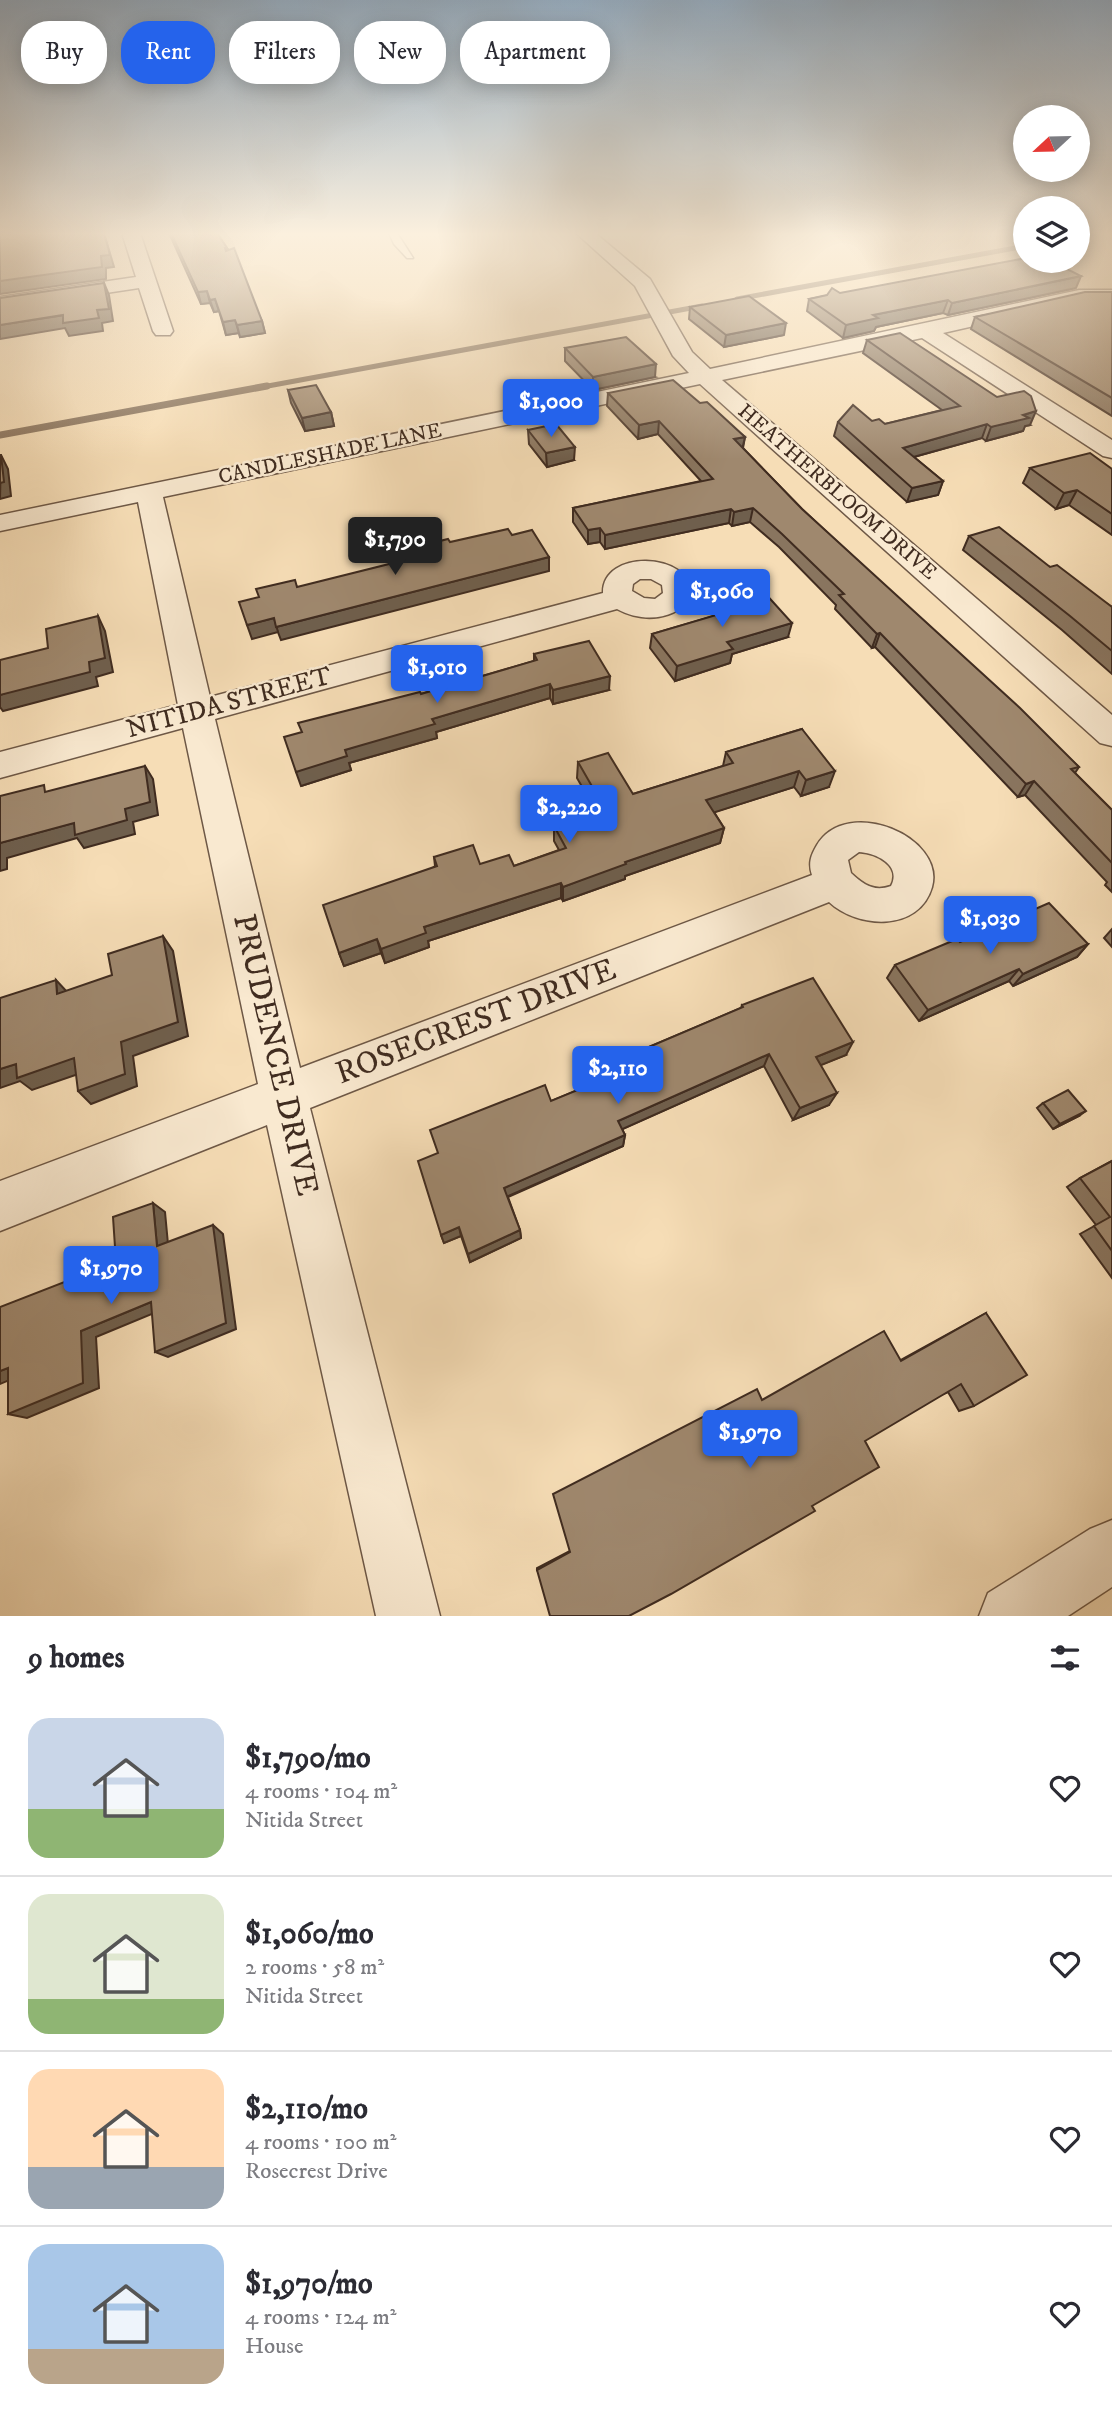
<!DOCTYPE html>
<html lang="en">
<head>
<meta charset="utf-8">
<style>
	:root { --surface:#fff; --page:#f2f2f3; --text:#2b2b33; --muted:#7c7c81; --line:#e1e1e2; --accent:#2563eb }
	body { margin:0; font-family:"IM FELL DW Pica",serif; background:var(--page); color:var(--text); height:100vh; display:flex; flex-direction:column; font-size:26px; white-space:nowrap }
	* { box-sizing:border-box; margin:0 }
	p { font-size:23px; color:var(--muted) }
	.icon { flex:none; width:38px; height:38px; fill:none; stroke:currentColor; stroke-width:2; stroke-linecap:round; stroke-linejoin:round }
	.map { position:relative; height:1616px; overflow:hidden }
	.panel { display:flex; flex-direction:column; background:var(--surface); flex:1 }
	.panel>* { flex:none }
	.banner { position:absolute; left:21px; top:21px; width:700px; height:63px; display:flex; gap:14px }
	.needle { width:46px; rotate:248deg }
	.buttons { position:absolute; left:1013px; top:105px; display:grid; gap:14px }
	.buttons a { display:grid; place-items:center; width:77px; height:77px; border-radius:50%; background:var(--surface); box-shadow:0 4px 18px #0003; font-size:35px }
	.price { position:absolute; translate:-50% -60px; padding:0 16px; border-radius:7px; background:var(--accent); color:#fff; font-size:23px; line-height:46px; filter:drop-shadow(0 2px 4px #0008) }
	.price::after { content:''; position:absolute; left:50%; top:42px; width:21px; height:16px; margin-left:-10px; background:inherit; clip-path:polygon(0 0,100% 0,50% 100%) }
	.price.active { background:#222; color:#fff }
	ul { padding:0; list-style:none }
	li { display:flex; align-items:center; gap:21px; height:175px; padding:0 28px }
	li+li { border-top:2px solid var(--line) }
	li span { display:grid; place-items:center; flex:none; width:196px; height:140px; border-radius:21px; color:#555 }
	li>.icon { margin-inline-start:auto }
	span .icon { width:84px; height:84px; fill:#fffc; stroke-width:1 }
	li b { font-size:30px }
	h2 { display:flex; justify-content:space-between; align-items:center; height:84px; padding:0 28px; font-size:30px }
	.pill { padding:0 24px; border-radius:28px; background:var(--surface); box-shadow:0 4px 18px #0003; font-size:24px; line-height:63px }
	.pill.active { background:var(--accent); color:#fff }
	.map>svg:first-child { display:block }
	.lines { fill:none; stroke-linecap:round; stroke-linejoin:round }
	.stream-far1 { stroke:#88725b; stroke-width:5 }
	.stream { stroke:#88725b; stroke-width:7 }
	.lane-casing { stroke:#6e5846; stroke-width:3 }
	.street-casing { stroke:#6e5846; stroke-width:3 }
	.lane { fill:#f9e9d0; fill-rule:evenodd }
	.street { fill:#f9e9d0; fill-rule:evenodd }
	.wall { fill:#89755f; stroke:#402c20; stroke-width:2 }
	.shaded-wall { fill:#6f5f4d; stroke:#402c20; stroke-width:2 }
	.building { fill:#9f886e; stroke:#402c20; stroke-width:2 }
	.labels { text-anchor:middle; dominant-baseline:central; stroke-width:5; stroke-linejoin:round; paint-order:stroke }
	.far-street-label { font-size:21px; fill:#402c20; stroke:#f9e9d0 }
	.street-label { font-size:26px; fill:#402c20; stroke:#f9e9d0 }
	.near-street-label { font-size:32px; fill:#402c20; stroke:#f9e9d0 }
</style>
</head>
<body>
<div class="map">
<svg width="1112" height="1616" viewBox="0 0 1112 1616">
	<rect width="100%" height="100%" fill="#f6ddb6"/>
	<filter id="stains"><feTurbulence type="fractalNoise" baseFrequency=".00286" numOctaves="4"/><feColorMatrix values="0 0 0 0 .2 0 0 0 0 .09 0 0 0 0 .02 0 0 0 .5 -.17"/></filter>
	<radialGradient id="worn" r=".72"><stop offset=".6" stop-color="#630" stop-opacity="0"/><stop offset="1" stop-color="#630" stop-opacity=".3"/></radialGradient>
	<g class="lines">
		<g class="stream-far1">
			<path d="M1078,236L1097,233"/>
			<path d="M737,299L1026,246"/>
			<path d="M257,388L702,306"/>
		</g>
		<path class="stream" d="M0,435L267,386"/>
		<defs>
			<path id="lane" d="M389,233H397L413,258H407L394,244Z"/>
			<g id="street">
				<path d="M122,233H140L173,331L170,335H156L153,331L139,288L0,309V297L136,277Z"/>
				<path d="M576,233H595L650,279L692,352L710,369L1079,290H1112V302H1079L943,333L1112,440V458L1103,456L922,338L722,380L1112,715V746L1100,743L700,384L163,497L210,697L603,593C602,549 690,551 693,595C676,621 643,623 617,609L215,719L300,1068L812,875C808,863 811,855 817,845C847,795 946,837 932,887C919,932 858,929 829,902L310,1108L440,1616H376L267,1125L0,1231V1181L258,1084L183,728L0,778V752L178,705L138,502L0,531V515L689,373L673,356L635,286ZM640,579H651L662,585L663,593L655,599L644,598L632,591L633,584ZM859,852C876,853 902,865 891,886C874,892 864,885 851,873L848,860Z"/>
				<path d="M1112,1520V1587L1068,1616H979L988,1593L1090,1529Z"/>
			</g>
		</defs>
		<use href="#lane" class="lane-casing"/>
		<use href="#street" class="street-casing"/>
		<use href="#lane" class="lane"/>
		<use href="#street" class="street"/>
	</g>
	<g class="wall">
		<path d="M169,233H217L227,248L262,321L265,333L240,337L239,333L226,335L219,311L214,312L210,303L201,304Z"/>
		<path d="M1076,288L948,315L943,313L876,327L874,331L843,338L807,311L809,299L840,293Z"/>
		<path d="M1112,292V416L971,329L975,317Z"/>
		<path d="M690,307L784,335L724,347L689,319Z"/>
		<path d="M867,340L1030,425L1025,426L1023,431L986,441L982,438L914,457L943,481L938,495L907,502L834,436L838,422L872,421L885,424L942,410L863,353Z"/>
		<path d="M565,348L655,377L593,390L565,361Z"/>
		<path d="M288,390L331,412L334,426L305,431L291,403Z"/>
		<path d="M608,393L700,403L745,437L743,448L802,509L1079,767L1075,773L1112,810V892L1105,885L1107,882L1025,795L1018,797L875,647L872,648L835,609L836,605L779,547L750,522L732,526L729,523L605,549L600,542L588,544L573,522V508L701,481L658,434L638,439L607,406Z"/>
		<path d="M528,430L574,460L547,467L529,444Z"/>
		<path d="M1030,468L1112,469V535L1069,505L1056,509L1023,483Z"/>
		<path d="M969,536L1050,567L1112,607V674L1062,630L963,550Z"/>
		<path d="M716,605L788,637L732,654L730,663L675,681L650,648L652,634L714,616Z"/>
		<path d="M534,654L609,690L553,704L550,698L436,732L437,738L349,763L351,770L301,786L421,694L534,661Z"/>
		<path d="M802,729L829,787L801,796L794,787L714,812L724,828L720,843L625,876V879L563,901L561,898L428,941L429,947L385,963L381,953L344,966L339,953L435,866L434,857L480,864L514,866L559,850L554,841V826L596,811L577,778L578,762L633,794L723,766L726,752Z"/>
		<path d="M1112,929V947L1104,938Z"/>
		<path d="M960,942L1088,944L1077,957L1013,986L1009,981L919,1021L887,978L895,965Z"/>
		<path d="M742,1005L846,1055L820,1065L829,1105L793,1120L764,1066L622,1129L625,1135L623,1146L508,1197L520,1230L521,1238L470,1262L461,1236L444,1243L441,1235L551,1101L629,1069L628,1067L630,1055L741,1008Z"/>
		<path d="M1043,1103L1079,1116L1053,1129L1037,1108Z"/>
		<path d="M1112,1161V1278L1080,1234L1096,1225L1067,1187L1080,1178Z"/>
		<path d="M986,1313L974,1406L959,1411L948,1392L537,1570V1568L570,1551L762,1400L901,1360Z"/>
	</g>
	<g class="shaded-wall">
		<path d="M104,233L114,267L106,268V279L0,294V281L101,256Z"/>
		<path d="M1081,276L1076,288L948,315L952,303Z"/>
		<path d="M104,283L109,295L113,321L102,323L103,331L69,336L65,328L0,339V325L97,310Z"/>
		<path d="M207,291L210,303L201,304L198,292Z"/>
		<path d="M215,299L219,311L214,312L210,300Z"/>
		<path d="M948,300L943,313L876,327L874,331L843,338L846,325L873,315Z"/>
		<path d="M235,320L239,333L226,335L223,322Z"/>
		<path d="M262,321L265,333L240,337L237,325Z"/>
		<path d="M786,323L784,335L724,347L726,335Z"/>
		<path d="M656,364L655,377L593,390V377Z"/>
		<path d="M1036,411L1030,425L1025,426L1023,431L986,441L991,427L1023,415Z"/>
		<path d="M331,412L334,426L305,431L302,418Z"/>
		<path d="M659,421L658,434L638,439L639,425Z"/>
		<path d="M987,424L982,438L899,461L903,448Z"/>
		<path d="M745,437L742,450L734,439Z"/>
		<path d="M575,447L574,460L547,467L546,453Z"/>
		<path d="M1,455L8,469L11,496L0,499Z"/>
		<path d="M943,481L938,495L907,502L912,488Z"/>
		<path d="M1077,490L1069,505L1056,509L1064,493Z"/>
		<path d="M753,508L750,522L732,526L734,512Z"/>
		<path d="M731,509L729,523L605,549V535Z"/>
		<path d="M600,528V542L588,544V530Z"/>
		<path d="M549,557V571L281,640L276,627Z"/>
		<path d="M98,616L105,631L113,672L96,677L98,686L3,711L0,707V695L89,662Z"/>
		<path d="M274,618L278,632L252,639L247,625Z"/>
		<path d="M792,623L788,637L732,654L730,663L675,681L677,666L727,642Z"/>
		<path d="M880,633L875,647L872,648L877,634Z"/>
		<path d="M610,676L609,690L553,704V690Z"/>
		<path d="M550,684V698L436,732L437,738L349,763L351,770L301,786L296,772L345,750L432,719Z"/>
		<path d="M145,766L153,779L158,815L133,822L135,834L84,848L77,838L7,858V869L0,871V843L125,809Z"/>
		<path d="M799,771L794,787L703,816L706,800Z"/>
		<path d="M835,771L829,787L801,796L806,780Z"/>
		<path d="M1034,781L1025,795L1018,797L1026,784Z"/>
		<path d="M724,828L720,843L625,876V879L563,901V887L625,862Z"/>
		<path d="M561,883V898L428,941L429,947L385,963L381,949L424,927Z"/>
		<path d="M163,936L173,951L188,1036L133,1056L137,1086L91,1104L78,1091L121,1042Z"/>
		<path d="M377,939L381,953L344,966L339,953Z"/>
		<path d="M1088,944L1077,957L1013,986L1023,974Z"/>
		<path d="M1019,969L1009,981L919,1021L928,1010Z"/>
		<path d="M56,980L69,994H57Z"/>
		<path d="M853,1042L846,1055L809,1070L816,1057Z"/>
		<path d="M769,1054L764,1066L616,1132L618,1121Z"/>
		<path d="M74,1058L87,1071L32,1090L20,1081L0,1088V1069L16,1064Z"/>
		<path d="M837,1093L829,1105L793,1120L800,1108Z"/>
		<path d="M1086,1111L1079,1116L1053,1129L1060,1124Z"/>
		<path d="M625,1135L623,1146L506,1197L504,1188Z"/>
		<path d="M153,1203L165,1212L169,1255L157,1246Z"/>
		<path d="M213,1225L223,1234L236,1329L168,1357L155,1352Z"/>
		<path d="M459,1227L461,1236L444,1243L441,1235Z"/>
		<path d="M520,1230L521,1238L470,1262L468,1254Z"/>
		<path d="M151,1302L164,1309L96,1337L99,1388L27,1418L8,1414L81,1331Z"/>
		<path d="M8,1368L26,1373L0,1384V1371Z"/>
	</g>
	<g class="building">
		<path d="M0,233H104L110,255L101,256L102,267L0,281Z"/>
		<path d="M171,233H217L227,248H225L226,251L234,248L262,321L237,325L235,320L223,322L215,299L210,300L207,291L198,292Z"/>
		<path d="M1026,258V261H1051L1081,276L952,303L948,300L873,315L878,318L846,325L809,299L827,295L832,288L840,293Z"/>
		<path d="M104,283L109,309L97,310L99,318L63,323V315L0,325V298Z"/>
		<path d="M1085,292H1112V398L975,317Z"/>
		<path d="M749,296L786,323L726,335L690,307Z"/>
		<path d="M900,333L997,397L1024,391L1031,396L1036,411L1023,415L1029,418L991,427L987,424L903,448L943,481L912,488L838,422L853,405L872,421L879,419L885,424L960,406L867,340Z"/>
		<path d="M626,337L656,364L593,377L565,348Z"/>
		<path d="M673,380L700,403L707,402L745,437L734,439L802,509L1020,708L1079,767L1071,769L1112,810V863L1034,781L1026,784L880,633L877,634L839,595L844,594L782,534L753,508L734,512L731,509L605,535L600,528L588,530L573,508L713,479L659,421L639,425L608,393Z"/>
		<path d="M316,385L331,412L302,418L288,390Z"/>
		<path d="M556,424L575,447L546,453L528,430Z"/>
		<path d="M1090,453L1112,469V514L1077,490L1064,493L1030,468Z"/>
		<path d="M0,455H1L4,482L0,483Z"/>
		<path d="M999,527L1050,567L1057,565L1112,607V651L1070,616L969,536Z"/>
		<path d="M508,529L512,535L532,530L549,557L276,627L274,618L247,625L239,602L259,597L256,589L295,580L297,587L393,563L388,554L448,539L450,542Z"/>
		<path d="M763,591L792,623L727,642L733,649L677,666L652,634L723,613L716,605Z"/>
		<path d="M98,616L105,658L89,662L90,672L0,695V660L48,648L46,629Z"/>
		<path d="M589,641L610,676L553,690L550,684L432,719L435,724L345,750L347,756L296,772L284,737L302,732L298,723L420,692L421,694L537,660L534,654Z"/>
		<path d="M802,729L835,771L806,780L799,771L706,800L724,828L625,862L626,864L563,887L561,883L424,927L426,933L381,949L377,939L339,953L323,905L437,866L434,857L473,845L480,864L509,855L514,866L566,848L554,826L605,809L578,762L608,753L633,794L733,763L726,752Z"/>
		<path d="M145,766L150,802L125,809L127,820L75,835L74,823L0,843V796L44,785L45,792Z"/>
		<path d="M1049,903L1088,944L1023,974L1019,969L928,1010L895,965L957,939L960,942Z"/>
		<path d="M163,936L178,1022L121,1042L125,1074L78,1091L74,1058L17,1078L16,1064L0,1069V998L56,980L57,994L112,975L108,954Z"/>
		<path d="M813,978L853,1042L816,1057L837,1093L800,1108L769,1054L618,1121L625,1135L504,1188L520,1230L468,1254L459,1227L441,1235L418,1161L438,1153L430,1130L545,1085L551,1101L636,1066L630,1055L743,1007L742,1005Z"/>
		<path d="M1068,1090L1086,1111L1060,1124L1043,1103Z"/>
		<path d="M1112,1161V1251L1094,1226L1110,1217L1080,1178Z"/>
		<path d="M153,1203L157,1246L213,1225L226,1323L155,1352L151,1302L81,1331L83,1383L8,1414V1368L0,1371V1307L116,1262L113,1217Z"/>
		<path d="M986,1313L1027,1375L974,1406L961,1384L865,1441L879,1467L812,1506L815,1511L671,1594L629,1616H550L537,1570L570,1552L553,1494L757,1389L762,1400L884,1331L901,1361Z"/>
	</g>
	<linearGradient id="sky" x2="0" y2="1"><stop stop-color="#95acc0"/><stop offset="0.51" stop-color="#fbf0de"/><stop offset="1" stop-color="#fbf0de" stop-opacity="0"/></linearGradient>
	<rect width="1112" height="459" fill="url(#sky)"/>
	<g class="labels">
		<g class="far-street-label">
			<text transform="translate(330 454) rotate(-12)">CANDLESHADE LANE</text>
			<text transform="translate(837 492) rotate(41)">HEATHERBLOOM DRIVE</text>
		</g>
		<g class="street-label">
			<text transform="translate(229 703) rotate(-15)">NITIDA STREET</text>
		</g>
		<g class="near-street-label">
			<text transform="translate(476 1022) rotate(-21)">ROSECREST DRIVE</text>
			<text transform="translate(275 1055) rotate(77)">PRUDENCE DRIVE</text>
		</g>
	</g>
	<rect width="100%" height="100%" filter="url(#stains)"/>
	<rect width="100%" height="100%" fill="url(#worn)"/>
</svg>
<div class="buttons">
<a><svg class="needle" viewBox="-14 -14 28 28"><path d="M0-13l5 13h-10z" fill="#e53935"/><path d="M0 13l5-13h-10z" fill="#7c7c81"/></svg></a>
<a><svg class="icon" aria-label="layers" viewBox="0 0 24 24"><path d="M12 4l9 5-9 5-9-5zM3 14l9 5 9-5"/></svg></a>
</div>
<b class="price" style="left:551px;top:439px">$1,000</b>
<b class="price active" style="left:395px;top:577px">$1,790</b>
<b class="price" style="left:722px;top:629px">$1,060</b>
<b class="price" style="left:437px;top:705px">$1,010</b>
<b class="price" style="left:569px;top:845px">$2,220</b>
<b class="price" style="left:990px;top:956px">$1,030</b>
<b class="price" style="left:618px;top:1106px">$2,110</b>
<b class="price" style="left:111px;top:1306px">$1,970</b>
<b class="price" style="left:750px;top:1470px">$1,970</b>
<div class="banner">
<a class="pill">Buy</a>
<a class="pill active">Rent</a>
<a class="pill">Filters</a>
<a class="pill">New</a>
<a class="pill">Apartment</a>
</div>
</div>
<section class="panel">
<h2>9 homes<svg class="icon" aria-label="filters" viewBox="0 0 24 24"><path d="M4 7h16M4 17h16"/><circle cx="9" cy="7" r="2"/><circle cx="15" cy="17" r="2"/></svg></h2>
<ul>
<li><span style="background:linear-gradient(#c9d6e8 65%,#8fb573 0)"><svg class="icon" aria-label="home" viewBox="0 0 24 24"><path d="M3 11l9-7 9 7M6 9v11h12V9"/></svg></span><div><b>$1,790/mo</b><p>4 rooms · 104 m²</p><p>Nitida Street</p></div><svg class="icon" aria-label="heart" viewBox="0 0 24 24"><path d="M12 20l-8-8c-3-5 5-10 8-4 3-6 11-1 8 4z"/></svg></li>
<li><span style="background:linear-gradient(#dfe7d0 75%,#8fb573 0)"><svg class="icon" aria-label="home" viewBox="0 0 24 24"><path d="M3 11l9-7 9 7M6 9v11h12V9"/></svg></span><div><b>$1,060/mo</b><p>2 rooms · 58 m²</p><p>Nitida Street</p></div><svg class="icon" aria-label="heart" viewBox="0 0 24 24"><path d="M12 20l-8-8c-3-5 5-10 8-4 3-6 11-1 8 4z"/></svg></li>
<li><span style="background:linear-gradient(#ffd9b3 70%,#9aa5b1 0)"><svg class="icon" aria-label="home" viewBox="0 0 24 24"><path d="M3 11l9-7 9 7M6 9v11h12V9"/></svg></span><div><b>$2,110/mo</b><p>4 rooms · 100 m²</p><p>Rosecrest Drive</p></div><svg class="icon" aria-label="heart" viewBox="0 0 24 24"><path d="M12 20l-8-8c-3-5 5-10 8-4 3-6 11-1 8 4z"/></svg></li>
<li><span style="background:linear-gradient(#a9c7e8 75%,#b9a48a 0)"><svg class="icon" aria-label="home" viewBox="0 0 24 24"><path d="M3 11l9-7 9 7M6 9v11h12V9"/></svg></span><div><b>$1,970/mo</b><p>4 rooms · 124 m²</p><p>House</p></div><svg class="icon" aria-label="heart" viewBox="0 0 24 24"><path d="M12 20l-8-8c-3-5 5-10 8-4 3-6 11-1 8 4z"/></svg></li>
</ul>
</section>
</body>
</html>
